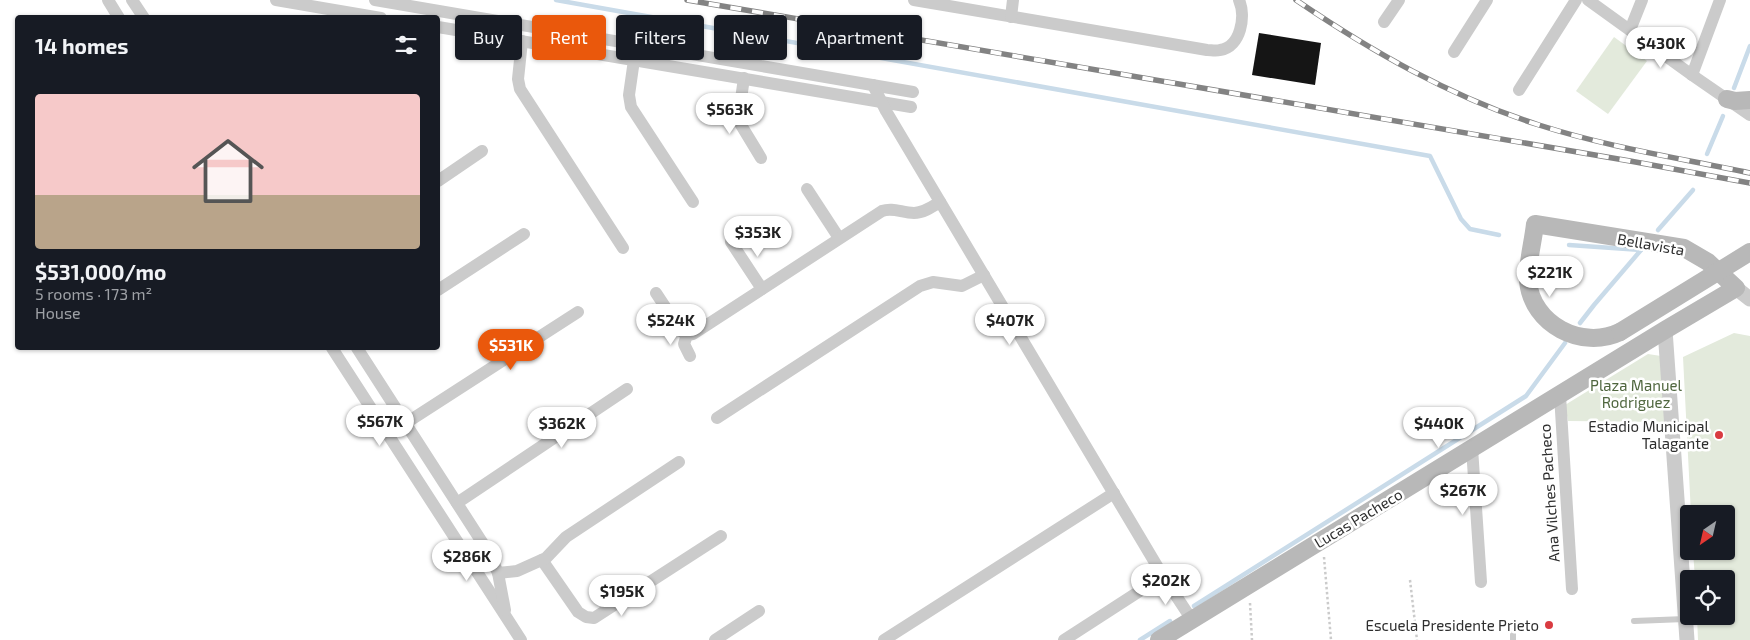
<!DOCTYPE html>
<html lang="en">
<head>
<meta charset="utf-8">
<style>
	:root { --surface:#171b24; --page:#20242c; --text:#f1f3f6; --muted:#9ea1a6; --accent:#ea580c }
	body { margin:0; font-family:"Exo 2",sans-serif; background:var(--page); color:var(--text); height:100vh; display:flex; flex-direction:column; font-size:19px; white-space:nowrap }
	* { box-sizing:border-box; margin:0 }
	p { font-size:16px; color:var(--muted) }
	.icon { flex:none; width:28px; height:28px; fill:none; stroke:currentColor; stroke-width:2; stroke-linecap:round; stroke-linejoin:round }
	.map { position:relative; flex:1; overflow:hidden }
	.sheet { position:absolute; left:15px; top:15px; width:425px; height:335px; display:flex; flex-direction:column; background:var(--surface); border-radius:5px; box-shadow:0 1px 4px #0004 }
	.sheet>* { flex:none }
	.top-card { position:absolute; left:455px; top:15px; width:475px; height:45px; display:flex; gap:10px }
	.needle { width:32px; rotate:214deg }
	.fabs { position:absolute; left:1680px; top:505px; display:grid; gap:10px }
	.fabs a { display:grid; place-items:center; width:55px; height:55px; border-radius:5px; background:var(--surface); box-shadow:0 1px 4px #0004; font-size:25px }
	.price { position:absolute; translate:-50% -42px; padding:0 11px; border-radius:18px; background:#fff; color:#222; font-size:16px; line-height:32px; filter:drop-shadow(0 1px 2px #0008) }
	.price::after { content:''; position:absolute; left:50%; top:30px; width:15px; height:11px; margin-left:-8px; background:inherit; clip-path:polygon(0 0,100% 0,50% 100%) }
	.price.active { background:var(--accent); color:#fff }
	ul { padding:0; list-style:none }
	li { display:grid; align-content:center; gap:10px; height:265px; padding:0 20px }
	li span { display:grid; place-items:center; height:155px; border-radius:5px; color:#555 }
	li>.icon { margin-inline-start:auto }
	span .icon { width:90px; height:90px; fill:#fffc; stroke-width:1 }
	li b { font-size:21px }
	h2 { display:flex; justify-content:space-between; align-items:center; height:60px; padding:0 20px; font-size:21px }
	.chip { padding:0 18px; border-radius:5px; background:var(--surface); box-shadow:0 1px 4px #0004; font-size:18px; line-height:45px }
	.chip.active { background:var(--accent); color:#fff }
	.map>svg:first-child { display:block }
	.green { fill:#e3eadc }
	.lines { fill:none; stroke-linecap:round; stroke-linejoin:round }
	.stream { stroke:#c9dbe9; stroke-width:4.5 }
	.building { fill:#151515 }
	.path { stroke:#cbcbcb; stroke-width:2.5; stroke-dasharray:2.5 2.5; stroke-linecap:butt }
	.service { stroke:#cbcbcb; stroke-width:6 }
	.minor { stroke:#cbcbcb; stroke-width:12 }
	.tertiary { stroke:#cbcbcb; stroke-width:15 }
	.secondary { stroke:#b8b8b8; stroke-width:18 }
	.rail-casing { stroke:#838383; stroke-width:5.5 }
	.rail { stroke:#fff; stroke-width:4; stroke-dasharray:11; stroke-linecap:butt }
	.secondary-bridge { stroke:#b8b8b8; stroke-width:18 }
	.poi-dot { fill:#d93b41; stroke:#fff; stroke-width:2 }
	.labels { text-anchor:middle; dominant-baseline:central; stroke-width:5; stroke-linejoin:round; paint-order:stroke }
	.street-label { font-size:15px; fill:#2e2e2e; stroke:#fff }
	.park-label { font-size:15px; fill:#4f663e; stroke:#fff }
	.poi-label { font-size:15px; fill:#2e2e2e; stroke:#fff; text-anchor:end }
</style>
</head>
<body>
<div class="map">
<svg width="1750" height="640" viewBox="0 0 1750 640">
	<rect width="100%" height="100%" fill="#fff"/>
	<g class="green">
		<path d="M1614,37L1647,61L1608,114L1576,91Z"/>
		<path d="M1734,333L1750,336V640H1698L1697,616H1726V579H1695L1693,551H1726V514H1691L1683,357Z"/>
		<path d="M1648,354L1661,356L1667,422L1568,421L1565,405Z"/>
	</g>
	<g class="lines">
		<g class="stream">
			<path d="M556,0L1430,156L1461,219L1470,229L1499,235"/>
			<path d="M1734,88L1750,46"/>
			<path d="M1707,154L1723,116"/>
			<path d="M1658,230L1693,190"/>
			<path d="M1569,245L1641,250"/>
			<path d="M1580,323L1594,305L1641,250"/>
			<path d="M1194,606L1526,396L1565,343"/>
			<path d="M1140,640L1170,621"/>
		</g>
	</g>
	<path class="building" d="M1259,33L1321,43L1315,85L1252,75Z"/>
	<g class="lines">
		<g class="path">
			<path d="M1324,557L1331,640"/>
			<path d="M1410,580L1417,640"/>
			<path d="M1250,603L1252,640"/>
		</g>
		<g class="service">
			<path d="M1634,621L1685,619"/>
			<path d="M1513,630V640"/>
		</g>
		<g class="minor">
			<path d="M108,0L119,18"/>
			<path d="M132,0L144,18"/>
			<path d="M276,0L381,18"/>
			<path d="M375,0L913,92"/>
			<path d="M914,0L1207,50C1211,50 1216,51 1220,50C1241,47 1246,16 1239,0"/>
			<path d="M1588,0L1692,75L1750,115"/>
			<path d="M1011,17L1013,0"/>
			<path d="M1384,22L1399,0"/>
			<path d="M438,27L911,107"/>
			<path d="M1630,30L1642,0"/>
			<path d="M522,41L518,79L520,89L623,248"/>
			<path d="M1454,52L1487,0"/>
			<path d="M634,60L629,95L631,107L693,202"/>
			<path d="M1692,75L1720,0"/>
			<path d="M744,78L738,120L761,158"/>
			<path d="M873,85L886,111L1163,576L1192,620"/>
			<path d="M1519,90L1576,0"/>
			<path d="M438,181L482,151"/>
			<path d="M807,189L839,238"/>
			<path d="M731,242L762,289"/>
			<path d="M438,290L524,234"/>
			<path d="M656,293L681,331L687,335L693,334L882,211C893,207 902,213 914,213C923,213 932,207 940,202"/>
			<path d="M687,335L684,344L690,356"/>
			<path d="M332,348L521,640"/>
			<path d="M357,348L489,553L498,573L505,610"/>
			<path d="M1560,395L1572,589"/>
			<path d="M717,418L920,286L933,282L962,286L984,275"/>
			<path d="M406,423L578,312"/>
			<path d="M1472,448L1481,582"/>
			<path d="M457,503L627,389"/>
			<path d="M542,560L578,612L586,617L594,618L721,536"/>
			<path d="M498,573L517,571L546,558L566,537L679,462"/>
			<path d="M715,640L759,611"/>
			<path d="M884,640L1114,493"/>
			<path d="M1064,640L1163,576"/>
		</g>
		<g class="tertiary">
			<path d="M1736,288L1750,299"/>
			<path d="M1665,330L1687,640"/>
		</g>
		<g class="secondary">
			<path d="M1727,99L1735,101L1750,100"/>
			<path d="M1159,640L1665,330L1736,288L1708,262L1684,248L1535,224C1533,243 1527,263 1528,281C1532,325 1582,350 1620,332"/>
		</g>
		<defs>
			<g id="rail">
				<path d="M687,0L1630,161L1750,183"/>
				<path d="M1296,0C1371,51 1451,97 1539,125C1607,147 1679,158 1750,173"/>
			</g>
		</defs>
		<use href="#rail" class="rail-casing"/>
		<use href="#rail" class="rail"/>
		<path class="secondary-bridge" d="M1620,332L1750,252"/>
	</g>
	<g class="poi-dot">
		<circle cx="1719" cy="435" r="5"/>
		<circle cx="1549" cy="625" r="5"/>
	</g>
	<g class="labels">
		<g class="street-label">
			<text transform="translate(1651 244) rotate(10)">Bellavista</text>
			<text transform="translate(1549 493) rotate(-94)">Ana Vilches Pacheco</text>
			<text transform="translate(1358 518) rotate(-31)">Lucas Pacheco</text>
		</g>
		<g class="park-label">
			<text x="1636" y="385">Plaza Manuel<tspan x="1636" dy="17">Rodriguez</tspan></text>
		</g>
		<g class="poi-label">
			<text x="1709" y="426">Estadio Municipal<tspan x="1709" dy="17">Talagante</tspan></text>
			<text x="1539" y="625">Escuela Presidente Prieto</text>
		</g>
	</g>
</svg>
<div class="fabs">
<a><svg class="needle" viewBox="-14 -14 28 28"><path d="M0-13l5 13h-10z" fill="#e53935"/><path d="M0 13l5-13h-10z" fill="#9ea1a6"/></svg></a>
<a><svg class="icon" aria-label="locate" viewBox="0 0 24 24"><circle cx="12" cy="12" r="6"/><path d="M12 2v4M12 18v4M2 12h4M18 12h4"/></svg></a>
</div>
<b class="price" style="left:1661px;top:69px">$430K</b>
<b class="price" style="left:730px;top:135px">$563K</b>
<b class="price" style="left:758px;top:258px">$353K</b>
<b class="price" style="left:1550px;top:298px">$221K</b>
<b class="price" style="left:671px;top:346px">$524K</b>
<b class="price" style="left:1010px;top:346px">$407K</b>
<b class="price active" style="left:511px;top:371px">$531K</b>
<b class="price" style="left:380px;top:447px">$567K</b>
<b class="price" style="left:562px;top:449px">$362K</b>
<b class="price" style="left:1439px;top:449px">$440K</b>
<b class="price" style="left:1463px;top:516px">$267K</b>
<b class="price" style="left:467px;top:582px">$286K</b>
<b class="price" style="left:1166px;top:606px">$202K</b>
<b class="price" style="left:622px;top:617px">$195K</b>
<div class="top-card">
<a class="chip">Buy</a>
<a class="chip active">Rent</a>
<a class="chip">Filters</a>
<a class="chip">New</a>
<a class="chip">Apartment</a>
</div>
<section class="sheet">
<h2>14 homes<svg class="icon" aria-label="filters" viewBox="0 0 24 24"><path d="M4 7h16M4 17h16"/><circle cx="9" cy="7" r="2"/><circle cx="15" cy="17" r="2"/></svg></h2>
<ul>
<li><span style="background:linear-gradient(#f6c9c9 65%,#b9a48a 0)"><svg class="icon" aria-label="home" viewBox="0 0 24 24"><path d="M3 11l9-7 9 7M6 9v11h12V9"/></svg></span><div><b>$531,000/mo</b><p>5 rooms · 173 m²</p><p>House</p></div></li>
</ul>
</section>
</div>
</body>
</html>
